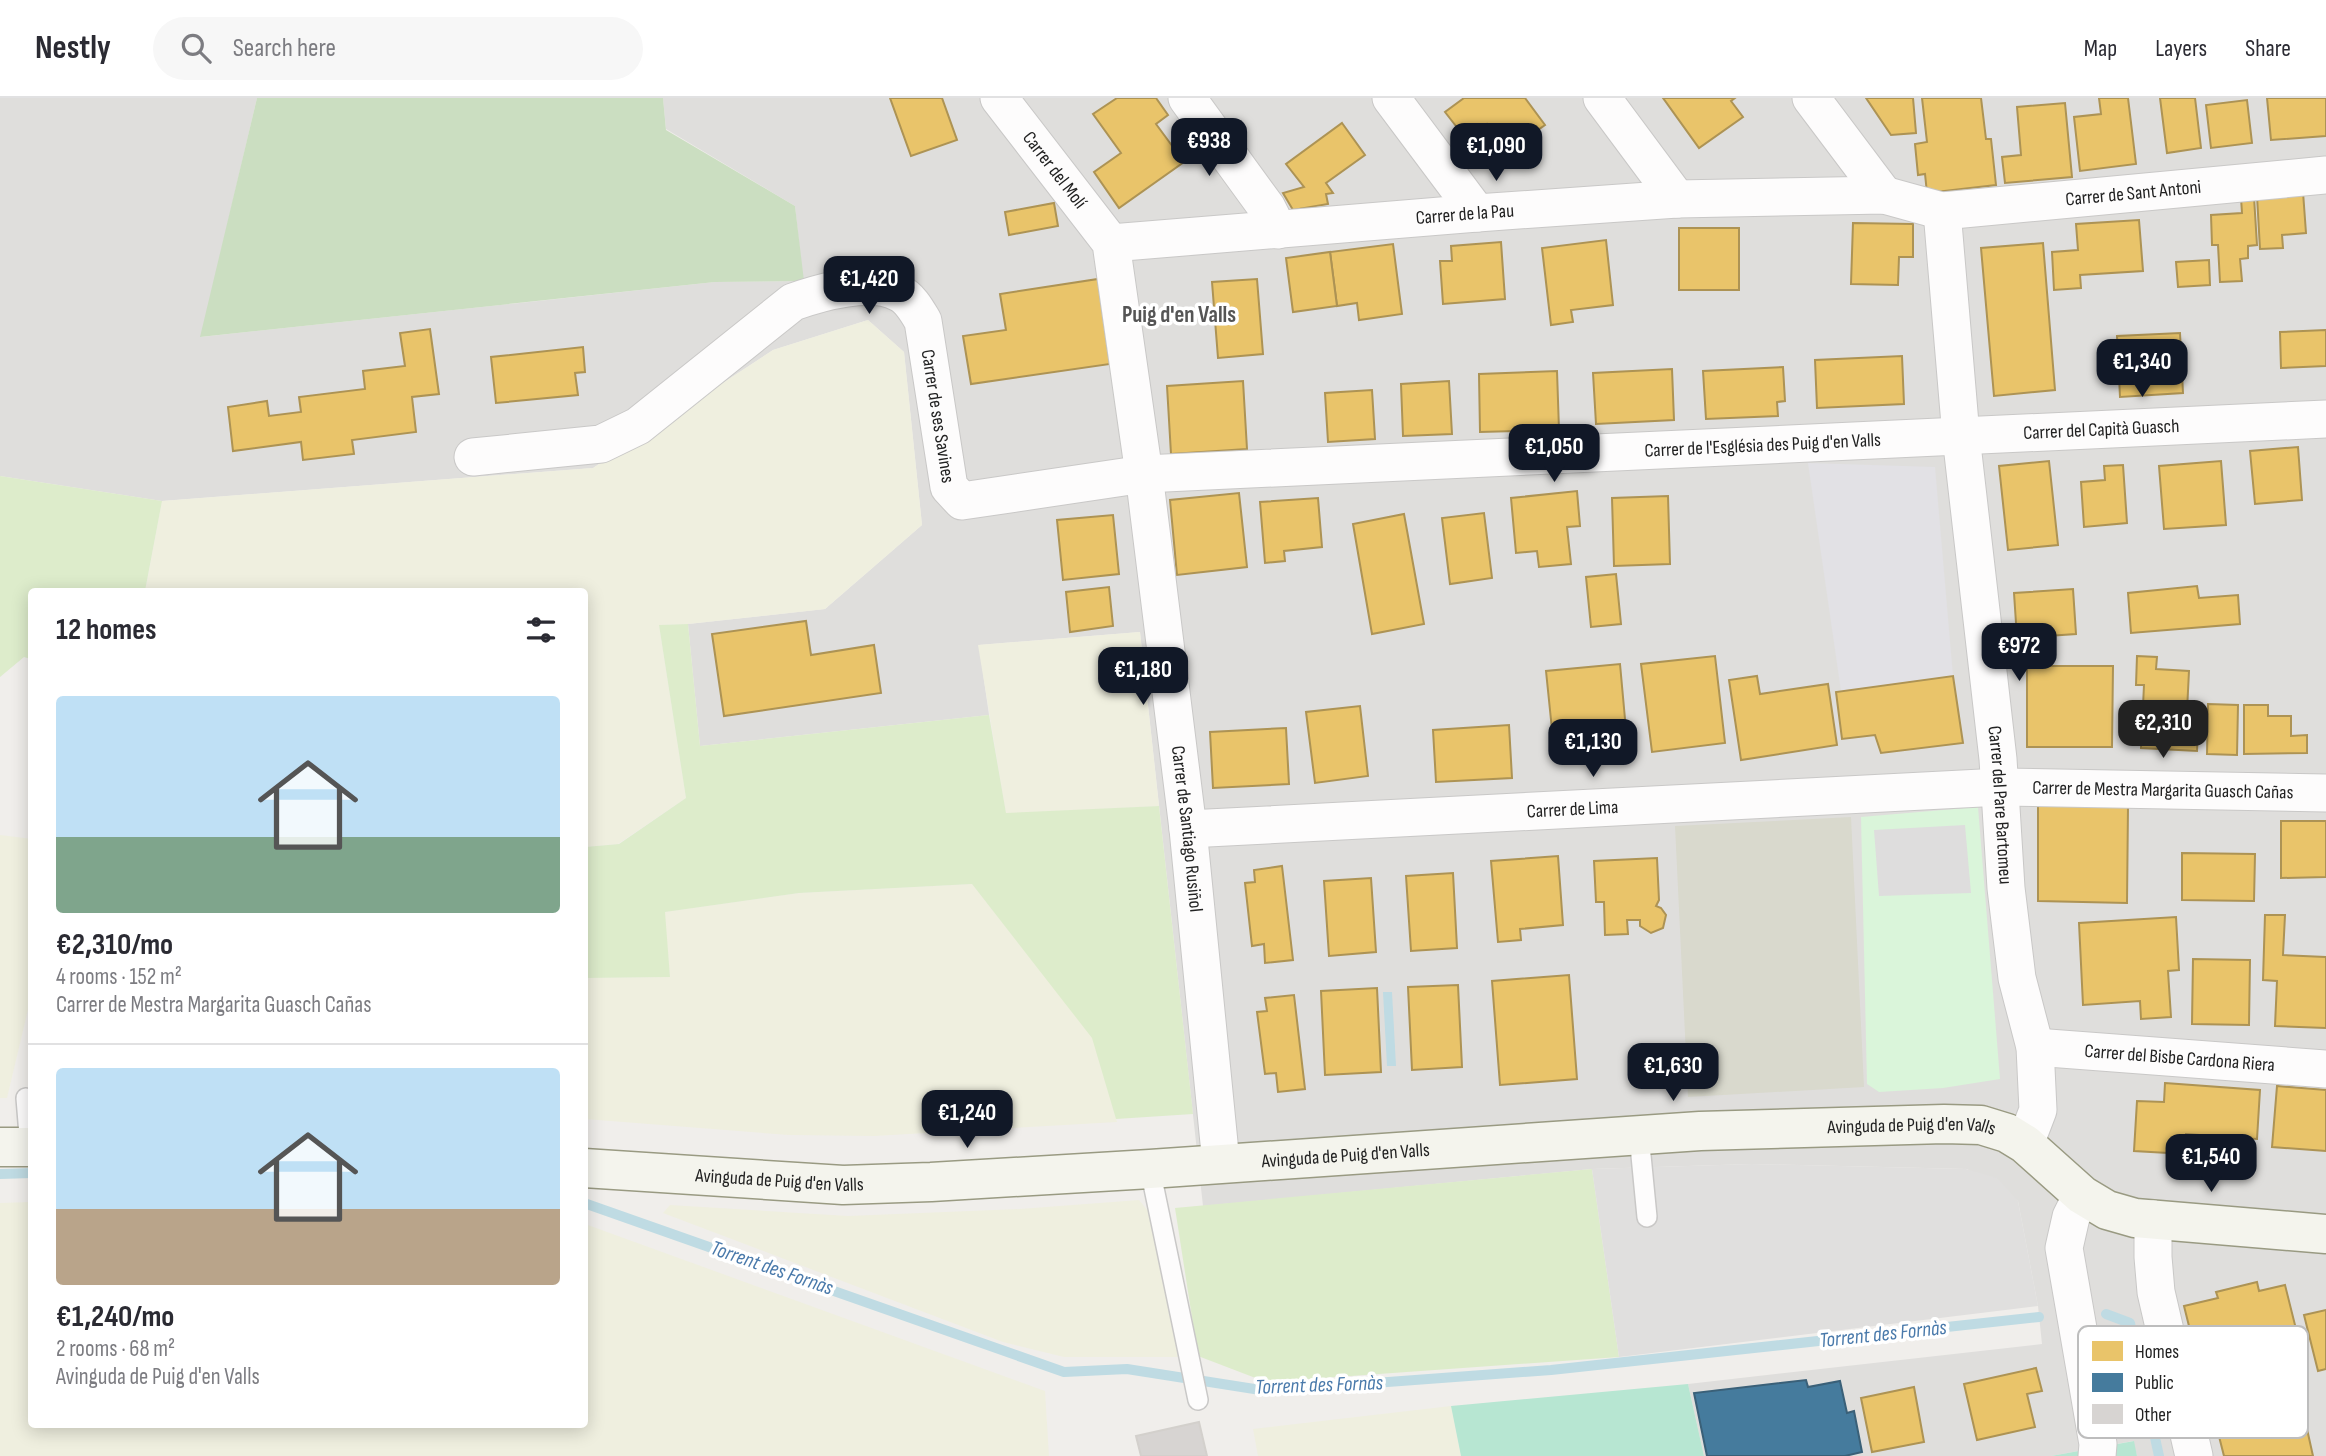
<!DOCTYPE html>
<html lang="en">
<head>
<meta charset="utf-8">
<style>
	:root { --surface:#fff; --page:#f7f7f7; --text:#2b2b33; --muted:#7c7c81; --line:#e1e1e2; --accent:#111827 }
	body { margin:0; font-family:"Sofia Sans Condensed",sans-serif; background:var(--page); color:var(--text); height:100vh; display:flex; flex-direction:column; font-size:26px; white-space:nowrap }
	* { box-sizing:border-box; margin:0 }
	p { font-size:23px; color:var(--muted) }
	.icon { flex:none; width:38px; height:38px; fill:none; stroke:currentColor; stroke-width:2; stroke-linecap:round; stroke-linejoin:round }
	.map { position:relative; flex:1; overflow:hidden }
	.panel { position:absolute; left:28px; top:490px; width:560px; height:840px; display:flex; flex-direction:column; background:var(--surface); border-radius:7px; box-shadow:0 4px 18px #0003 }
	.panel>* { flex:none }
	.price { position:absolute; translate:-50% -60px; padding:0 16px; border-radius:14px; background:var(--accent); color:#fff; font-size:23px; line-height:46px; filter:drop-shadow(0 2px 4px #0008) }
	.price::after { content:''; position:absolute; left:50%; top:42px; width:21px; height:16px; margin-left:-10px; background:inherit; clip-path:polygon(0 0,100% 0,50% 100%) }
	.price.active { background:#222; color:#fff }
	ul { padding:0; list-style:none }
	li { display:grid; align-content:center; gap:14px; height:371px; padding:0 28px }
	li+li { border-top:2px solid var(--line) }
	li span { display:grid; place-items:center; height:217px; border-radius:7px; color:#555 }
	li>.icon { margin-inline-start:auto }
	span .icon { width:126px; height:126px; fill:#fffc; stroke-width:1 }
	li b { font-size:30px }
	h2 { display:flex; justify-content:space-between; align-items:center; height:84px; padding:0 28px; font-size:30px }
	header { display:flex; align-items:center; gap:42px; box-sizing:border-box; height:98px; padding:0 35px; background:var(--surface); border-bottom:2px solid var(--line) }
	header strong { font-size:33px }
	nav { display:flex; gap:38px; margin-inline-start:auto; font-size:24px }
	.search { width:490px; height:63px; background:var(--page); display:flex; align-items:center; gap:18px; box-sizing:border-box; padding:0 24px; border-radius:38px; color:var(--muted); font-size:26px }
	.map>svg:first-child { display:block }
	.residential { fill:#dfdedc }
	.construction { fill:#d9d9cd }
	.farmland { fill:#efefdf }
	.grass { fill:#ddeccb }
	.forest { fill:#cbdec1 }
	.park { fill:#daf5da }
	.pitch { fill:#b7e6d2 }
	.parking { fill:#e0dfde }
	.plaza { fill:#e2e1e5 }
	.water { fill:#bfdbe3 }
	.pier { fill:#dedddd }
	.homes { fill:#e9c46a; stroke:#ad9354; stroke-width:2 }
	.public { fill:#457b9d; stroke:#3a6078; stroke-width:2 }
	.lines { fill:none; stroke-linecap:round; stroke-linejoin:round }
	.stream { stroke:#bfdbe3; stroke-width:10 }
	.building { fill:#d7d4d2; stroke:#d3d0cc; stroke-width:2 }
	.lane-casing { stroke:#c9c8c7; stroke-width:22 }
	.street-casing { stroke:#c9c8c7; stroke-width:39 }
	.secondary-casing { stroke:#999a82; stroke-width:41 }
	.lane { stroke:#fdfcfc; stroke-width:19 }
	.street { stroke:#fdfcfc; stroke-width:37 }
	.secondary { stroke:#f4f4ed; stroke-width:38 }
	.labels { text-anchor:middle; dominant-baseline:central; stroke-width:7; stroke-linejoin:round; paint-order:stroke }
	.street-label { font-size:19px; fill:#222; stroke:#fff }
	.water-label { font-size:21px; font-style:italic; fill:#4a7aab; stroke:#fff }
	.quarter-label { font-size:23px; font-weight:bold; fill:#555; stroke:#fff }
	.key { fill:#fff; stroke:#bdbdbd; stroke-width:2 }
	.key-label { font-size:19px; fill:#222 }
</style>
</head>
<body>
<header>
<strong>Nestly</strong>
<div class="search"><svg class="icon" aria-label="search" viewBox="0 0 24 24"><circle cx="10" cy="10" r="6"/><path d="M15 15l6 6"/></svg>Search here</div>
<nav><a>Map</a><a>Layers</a><a>Share</a></nav>
</header>
<div class="map">
<svg width="2326" height="1358" viewBox="0 0 2326 1358">
	<rect width="100%" height="100%" fill="#f0eeeb"/>
	<path class="residential" d="M0,0H257L201,239L715,184L803,183L795,108L666,31L663,0H2326V1358H2137L2133,1343L2051,1358H1704L1688,1286L2042,1246L2038,1208L2018,1103L1967,1071L1752,1066L1592,1071L1203,1108L1140,534L979,547L989,617L700,648L688,526L825,511L922,427L904,254L868,222L773,252L593,370L162,403L0,378Z"/>
	<path class="construction" d="M1851,719L1864,989L1688,999L1675,728Z"/>
	<g class="farmland">
		<path d="M868,222L904,254L922,427L825,511L688,526L659,527L686,700L618,746L585,749L584,494H145L162,403L593,370L773,252Z"/>
		<path d="M1140,534L1159,708L1006,716L978,547Z"/>
		<path d="M0,737L32,741L31,899L7,1000H0Z"/>
		<path d="M972,786L1093,940L1117,1024L874,1038L789,1037L585,1021L584,880L670,879L664,814L799,795Z"/>
		<path d="M1139,1102L1153,1119L1178,1259H1064L1003,1244L663,1115L670,1107L848,1118L1020,1111Z"/>
		<path d="M31,1104L32,1326H584L585,1126L1045,1293L1049,1358H0V1105Z"/>
		<path d="M1451,1308L1461,1358H1258L1253,1331Z"/>
	</g>
	<g class="grass">
		<path d="M0,378L162,403L145,493L32,494L31,561L24,559L0,579Z"/>
		<path d="M688,526L700,648L989,617L1006,715L1159,708L1193,1016L1116,1021L1092,940L972,786L799,795L665,814L670,879L585,880V749L619,746L686,700L659,527Z"/>
		<path d="M1592,1071L1619,1259L1266,1284L1198,1258L1175,1110Z"/>
	</g>
	<path class="forest" d="M257,0H663L666,32L795,108L804,183L715,184L200,239Z"/>
	<path class="park" d="M1978,709L2000,981L1943,990L1879,994L1867,986L1861,719Z"/>
	<g class="pitch">
		<path d="M1688,1286L1704,1358H1461L1451,1308Z"/>
		<path d="M2134,1343L2137,1358H2051Z"/>
	</g>
	<path class="parking" d="M1752,1066L1966,1071L1997,1080L2018,1103L2038,1208L1619,1259L1592,1071Z"/>
	<path class="plaza" d="M1808,365L1935,369L1953,578L1841,593Z"/>
	<path class="water" d="M1383,894H1392L1396,968H1387Z"/>
	<path class="pier" d="M1965,727L1971,795L1879,798L1874,732Z"/>
	<g class="homes">
		<path d="M890,0H942L957,42L911,58Z"/>
		<path d="M1117,0H1156L1168,17L1156,26L1184,64L1119,110L1094,74L1121,55L1093,16Z"/>
		<path d="M1464,0H1525L1545,27L1528,39L1533,45L1513,60L1487,26L1466,41L1445,14Z"/>
		<path d="M1663,0H1735L1731,3L1743,19L1699,50Z"/>
		<path d="M1866,0H1913L1916,35L1891,37Z"/>
		<path d="M1922,0H1981L1986,41H1991L1996,87L1927,95L1925,76L1918,77L1915,46L1927,44Z"/>
		<path d="M2099,0H2128L2136,66L2080,73L2074,19L2101,16Z"/>
		<path d="M2160,0H2195L2201,50L2167,55Z"/>
		<path d="M2267,0H2326V38L2271,42Z"/>
		<path d="M2247,2L2252,45L2211,50L2206,7Z"/>
		<path d="M2065,5L2072,79L2005,85L2002,59L2021,57L2017,9Z"/>
		<path d="M1342,25L1365,57L1326,85L1333,95L1326,96L1328,106L1293,112L1283,95L1304,89L1286,66Z"/>
		<path d="M2303,94L2306,135L2282,137L2283,150L2260,151L2257,98Z"/>
		<path d="M2254,99L2257,147L2248,148V160L2240,161L2242,183L2220,184L2218,147H2212L2211,117L2242,115L2241,100Z"/>
		<path d="M1054,105L1058,128L1009,137L1005,114Z"/>
		<path d="M2139,122L2143,173L2080,177L2081,190L2054,192L2052,154L2078,152L2076,126Z"/>
		<path d="M1853,125L1913,126V159H1899L1898,187L1851,186Z"/>
		<rect x="1679" y="130" width="60" height="62"/>
		<path d="M1606,142L1613,207L1571,212L1573,224L1551,227L1542,150Z"/>
		<path d="M1501,144L1505,201L1443,206L1440,163H1452L1451,148Z"/>
		<path d="M2043,145L2055,292L1994,298L1981,150Z"/>
		<path d="M1393,146L1402,216L1359,222L1357,205L1337,208L1330,154Z"/>
		<path d="M1330,154L1337,208L1293,214L1286,160Z"/>
		<path d="M2209,162L2210,187L2178,189L2176,164Z"/>
		<path d="M1098,181L1110,266L971,286L963,238L1006,232L1000,196Z"/>
		<path d="M1257,181L1263,256L1218,260L1212,184Z"/>
		<path d="M430,231L439,296L412,299L416,334L352,342L354,356L303,362L301,344L233,353L228,309L267,303L269,318L301,314L299,299L365,291L363,273L405,268L400,235Z"/>
		<path d="M2326,232V268L2281,270L2280,234Z"/>
		<path d="M2180,235L2183,295L2120,299L2117,238Z"/>
		<path d="M583,249L585,274L575,275L578,297L496,305L491,259Z"/>
		<path d="M1902,258L1904,306L1817,310L1815,262Z"/>
		<path d="M1783,269L1785,303L1777,304L1778,318L1706,321L1703,273Z"/>
		<path d="M1672,271L1674,322L1596,326L1593,275Z"/>
		<path d="M1557,273L1559,332L1480,334L1479,276Z"/>
		<path d="M1243,283L1247,351L1171,356L1167,288Z"/>
		<path d="M1449,283L1452,336L1403,338L1401,286Z"/>
		<path d="M1372,292L1375,341L1328,344L1325,295Z"/>
		<path d="M2298,349L2302,402L2255,406L2250,353Z"/>
		<path d="M2049,363L2058,447L2008,452L1999,368Z"/>
		<path d="M2221,363L2226,427L2164,431L2159,368Z"/>
		<path d="M2123,367L2127,425L2084,429L2081,384L2105,382L2104,368Z"/>
		<path d="M1577,393L1580,428L1567,429L1571,466L1539,469L1537,453L1516,455L1511,400Z"/>
		<path d="M1239,395L1247,469L1177,477L1170,402Z"/>
		<path d="M1668,398L1670,466L1614,468L1612,400Z"/>
		<path d="M1318,400L1322,449L1284,453L1285,463L1265,465L1260,404Z"/>
		<path d="M1484,415L1492,480L1450,486L1442,420Z"/>
		<path d="M1404,416L1424,526L1372,536L1353,426Z"/>
		<path d="M1113,417L1119,476L1063,482L1057,422Z"/>
		<path d="M1616,476L1621,526L1591,529L1586,479Z"/>
		<path d="M2197,488L2199,500L2238,497L2240,526L2131,535L2128,495Z"/>
		<path d="M1109,489L1113,528L1070,534L1066,494Z"/>
		<path d="M2073,491L2076,536L2017,540L2014,495Z"/>
		<path d="M806,523L811,557L874,547L881,595L724,618L712,536Z"/>
		<path d="M1715,558L1725,645L1652,654L1641,566Z"/>
		<path d="M2137,558L2157,559L2156,571L2189,573L2186,633H2198L2197,653L2141,650L2144,587H2136Z"/>
		<path d="M1620,566L1628,654L1555,661L1546,573Z"/>
		<path d="M2027,568H2113L2112,649H2027Z"/>
		<path d="M1757,578L1760,596L1828,586L1837,647L1741,662L1729,582Z"/>
		<path d="M1953,578L1963,645L1881,655L1875,637L1842,641L1836,594Z"/>
		<path d="M2208,606L2238,607L2237,657L2207,656Z"/>
		<path d="M2244,607H2268V618H2291V638L2307,637V655L2244,656Z"/>
		<path d="M1360,608L1368,678L1315,685L1306,614Z"/>
		<path d="M1509,627L1512,680L1436,684L1433,632Z"/>
		<path d="M1286,630L1289,686L1213,690L1210,634Z"/>
		<path d="M2038,705L2128,708L2127,805L2038,803Z"/>
		<path d="M2281,723H2326V779L2281,780Z"/>
		<path d="M2182,755L2255,756L2254,803L2182,802Z"/>
		<path d="M1558,758L1563,827L1520,831L1521,842L1498,844L1491,763Z"/>
		<path d="M1657,760L1659,802L1656,808L1661,810L1666,817L1663,830L1651,835L1640,828V822H1627L1628,836L1605,837L1604,804H1596L1594,763Z"/>
		<path d="M1282,768L1293,862L1265,865L1264,846L1252,848L1245,785L1255,784L1254,772Z"/>
		<path d="M1453,775L1457,850L1411,853L1406,778Z"/>
		<path d="M1371,780L1376,854L1329,858L1324,783Z"/>
		<path d="M2265,817H2285L2283,857L2326,859V930L2275,928L2277,883L2263,882Z"/>
		<path d="M2176,819L2179,872L2168,873L2171,919L2141,921L2140,903L2083,907L2079,825Z"/>
		<path d="M2193,861L2250,862L2249,927L2192,926Z"/>
		<path d="M1569,877L1577,981L1500,987L1492,883Z"/>
		<path d="M1458,887L1462,969L1412,972L1408,889Z"/>
		<path d="M1377,890L1381,974L1325,977L1321,893Z"/>
		<path d="M1294,897L1305,991L1278,994L1276,975L1265,976L1257,914L1267,913L1265,900Z"/>
		<path d="M2165,985L2260,992L2257,1041L2186,1036L2185,1056L2134,1053L2137,1003L2164,1004Z"/>
		<path d="M2277,988L2326,992V1053L2272,1049Z"/>
		<path d="M2257,1184L2259,1193L2285,1187L2298,1239L2198,1264L2184,1208L2218,1200L2216,1194Z"/>
		<path d="M2326,1212V1271L2318,1273L2304,1217Z"/>
		<path d="M2036,1270L2042,1293L2027,1296L2035,1329L1977,1342L1964,1286Z"/>
		<path d="M2295,1277L2313,1358H2224L2209,1299Z"/>
		<path d="M1914,1289L1924,1344L1872,1354L1861,1300Z"/>
	</g>
	<path class="public" d="M1806,1282L1808,1289L1840,1283L1847,1315L1854,1313L1862,1354L1845,1358H1707L1694,1295Z"/>
	<g class="lines">
		<g class="stream">
			<path d="M0,1076L32,1075"/>
			<path d="M584,1105L1064,1274L1127,1271L1267,1293L1551,1272L2039,1219"/>
			<path d="M2106,1216L2130,1225L2159,1358"/>
		</g>
	</g>
	<path class="building" d="M1199,1324L1207,1358H1141L1136,1338Z"/>
	<g class="lines">
		<defs>
			<g id="lane">
				<path d="M26,1000L30,1049"/>
				<path d="M1639,1037L1647,1119"/>
				<path d="M1150,1071L1198,1302"/>
			</g>
			<g id="street">
				<path id="s1" d="M999,0L1111,145L1144,376L1188,731L1221,1065"/>
				<path d="M1187,0L1267,110L1278,132"/>
				<path d="M1391,0L1477,115"/>
				<path d="M1602,0L1677,101"/>
				<path d="M1811,0L1884,97"/>
				<path id="s2" d="M1942,113L1961,338L1998,661L2006,790L2017,880L2035,949L2038,1012L2025,1046"/>
				<path id="s3" d="M1111,145L1477,115L1677,101L1884,97L1942,113L2326,77"/>
				<path id="s4" d="M473,359L601,346L638,328L793,204C821,194 871,180 899,195C910,200 917,213 923,223L949,389L962,403L1144,376L2326,321"/>
				<path id="s5" d="M1188,731L2001,689L2326,695"/>
				<path id="s6" d="M2035,949L2326,971"/>
				<path d="M2082,1097L2071,1119L2064,1150L2098,1346L2097,1358"/>
				<path d="M2153,1121V1159L2156,1194L2194,1358"/>
			</g>
			<g id="secondary">
				<path d="M0,1049H32"/>
				<path id="s7" d="M584,1070L843,1087L931,1084L1150,1071L1700,1033L1944,1026L1981,1027L2007,1035L2025,1046L2082,1097L2107,1112L2135,1120L2326,1136"/>
			</g>
		</defs>
		<use href="#lane" class="lane-casing"/>
		<use href="#street" class="street-casing"/>
		<use href="#secondary" class="secondary-casing"/>
		<use href="#lane" class="lane"/>
		<use href="#street" class="street"/>
		<use href="#secondary" class="secondary"/>
	</g>
	<g class="labels">
		<g class="street-label">
			<text stroke="none"><textPath href="#s1" startOffset="91">Carrer del Molí</textPath></text>
			<text stroke="none"><textPath href="#s3" startOffset="1027">Carrer de Sant Antoni</textPath></text>
			<text stroke="none"><textPath href="#s3" startOffset="355">Carrer de la Pau</textPath></text>
			<text stroke="none"><textPath href="#s4" startOffset="611">Carrer de ses Savines</textPath></text>
			<text stroke="none"><textPath href="#s4" startOffset="1844">Carrer del Capità Guasch</textPath></text>
			<text stroke="none"><textPath href="#s4" startOffset="1505">Carrer de l'Església des Puig d'en Valls</textPath></text>
			<text stroke="none"><textPath href="#s5" startOffset="976">Carrer de Mestra Margarita Guasch Cañas</textPath></text>
			<text stroke="none"><textPath href="#s2" startOffset="597">Carrer del Pare Bartomeu</textPath></text>
			<text stroke="none"><textPath href="#s5" startOffset="385">Carrer de Lima</textPath></text>
			<text stroke="none"><textPath href="#s1" startOffset="774">Carrer de Santiago Rusiñol</textPath></text>
			<text stroke="none"><textPath href="#s6" startOffset="145">Carrer del Bisbe Cardona Riera</textPath></text>
			<text stroke="none"><textPath href="#s7" startOffset="1330">Avinguda de Puig d'en Valls</textPath></text>
			<text stroke="none"><textPath href="#s7" startOffset="763">Avinguda de Puig d'en Valls</textPath></text>
			<text stroke="none"><textPath href="#s7" startOffset="196">Avinguda de Puig d'en Valls</textPath></text>
		</g>
		<g class="water-label">
			<text transform="translate(772 1170) rotate(19)">Torrent des Fornàs</text>
			<text transform="translate(1883 1236) rotate(-6)">Torrent des Fornàs</text>
			<text transform="translate(1319 1287) rotate(-2)">Torrent des Fornàs</text>
		</g>
		<g class="quarter-label">
			<text x="1179" y="217">Puig d'en Valls</text>
		</g>
	</g>
	<rect x="2078" y="1228" width="230" height="112" rx="10" class="key"/>
	<rect x="2092" y="1243" width="31" height="20" fill="#e9c46a"/>
	<rect x="2092" y="1275" width="31" height="19" fill="#457b9d"/>
	<rect x="2092" y="1306" width="31" height="20" fill="#d7d4d2"/>
	<g class="key-label">
		<text x="2135" y="1260">Homes</text>
		<text x="2135" y="1291">Public</text>
		<text x="2135" y="1323">Other</text>
	</g>
</svg>
<b class="price" style="left:1209px;top:80px">€938</b>
<b class="price" style="left:1496px;top:85px">€1,090</b>
<b class="price" style="left:869px;top:218px">€1,420</b>
<b class="price" style="left:2142px;top:301px">€1,340</b>
<b class="price" style="left:1554px;top:386px">€1,050</b>
<b class="price" style="left:2019px;top:585px">€972</b>
<b class="price" style="left:1143px;top:609px">€1,180</b>
<b class="price active" style="left:2163px;top:662px">€2,310</b>
<b class="price" style="left:1593px;top:681px">€1,130</b>
<b class="price" style="left:1673px;top:1005px">€1,630</b>
<b class="price" style="left:967px;top:1052px">€1,240</b>
<b class="price" style="left:2211px;top:1096px">€1,540</b>
<section class="panel">
<h2>12 homes<svg class="icon" aria-label="filters" viewBox="0 0 24 24"><path d="M4 7h16M4 17h16"/><circle cx="9" cy="7" r="2"/><circle cx="15" cy="17" r="2"/></svg></h2>
<ul>
<li><span style="background:linear-gradient(#bfe0f5 65%,#7fa58c 0)"><svg class="icon" aria-label="home" viewBox="0 0 24 24"><path d="M3 11l9-7 9 7M6 9v11h12V9"/></svg></span><div><b>€2,310/mo</b><p>4 rooms · 152 m²</p><p>Carrer de Mestra Margarita Guasch Cañas</p></div></li>
<li><span style="background:linear-gradient(#bfe0f5 65%,#b9a48a 0)"><svg class="icon" aria-label="home" viewBox="0 0 24 24"><path d="M3 11l9-7 9 7M6 9v11h12V9"/></svg></span><div><b>€1,240/mo</b><p>2 rooms · 68 m²</p><p>Avinguda de Puig d'en Valls</p></div></li>
</ul>
</section>
</div>
</body>
</html>
